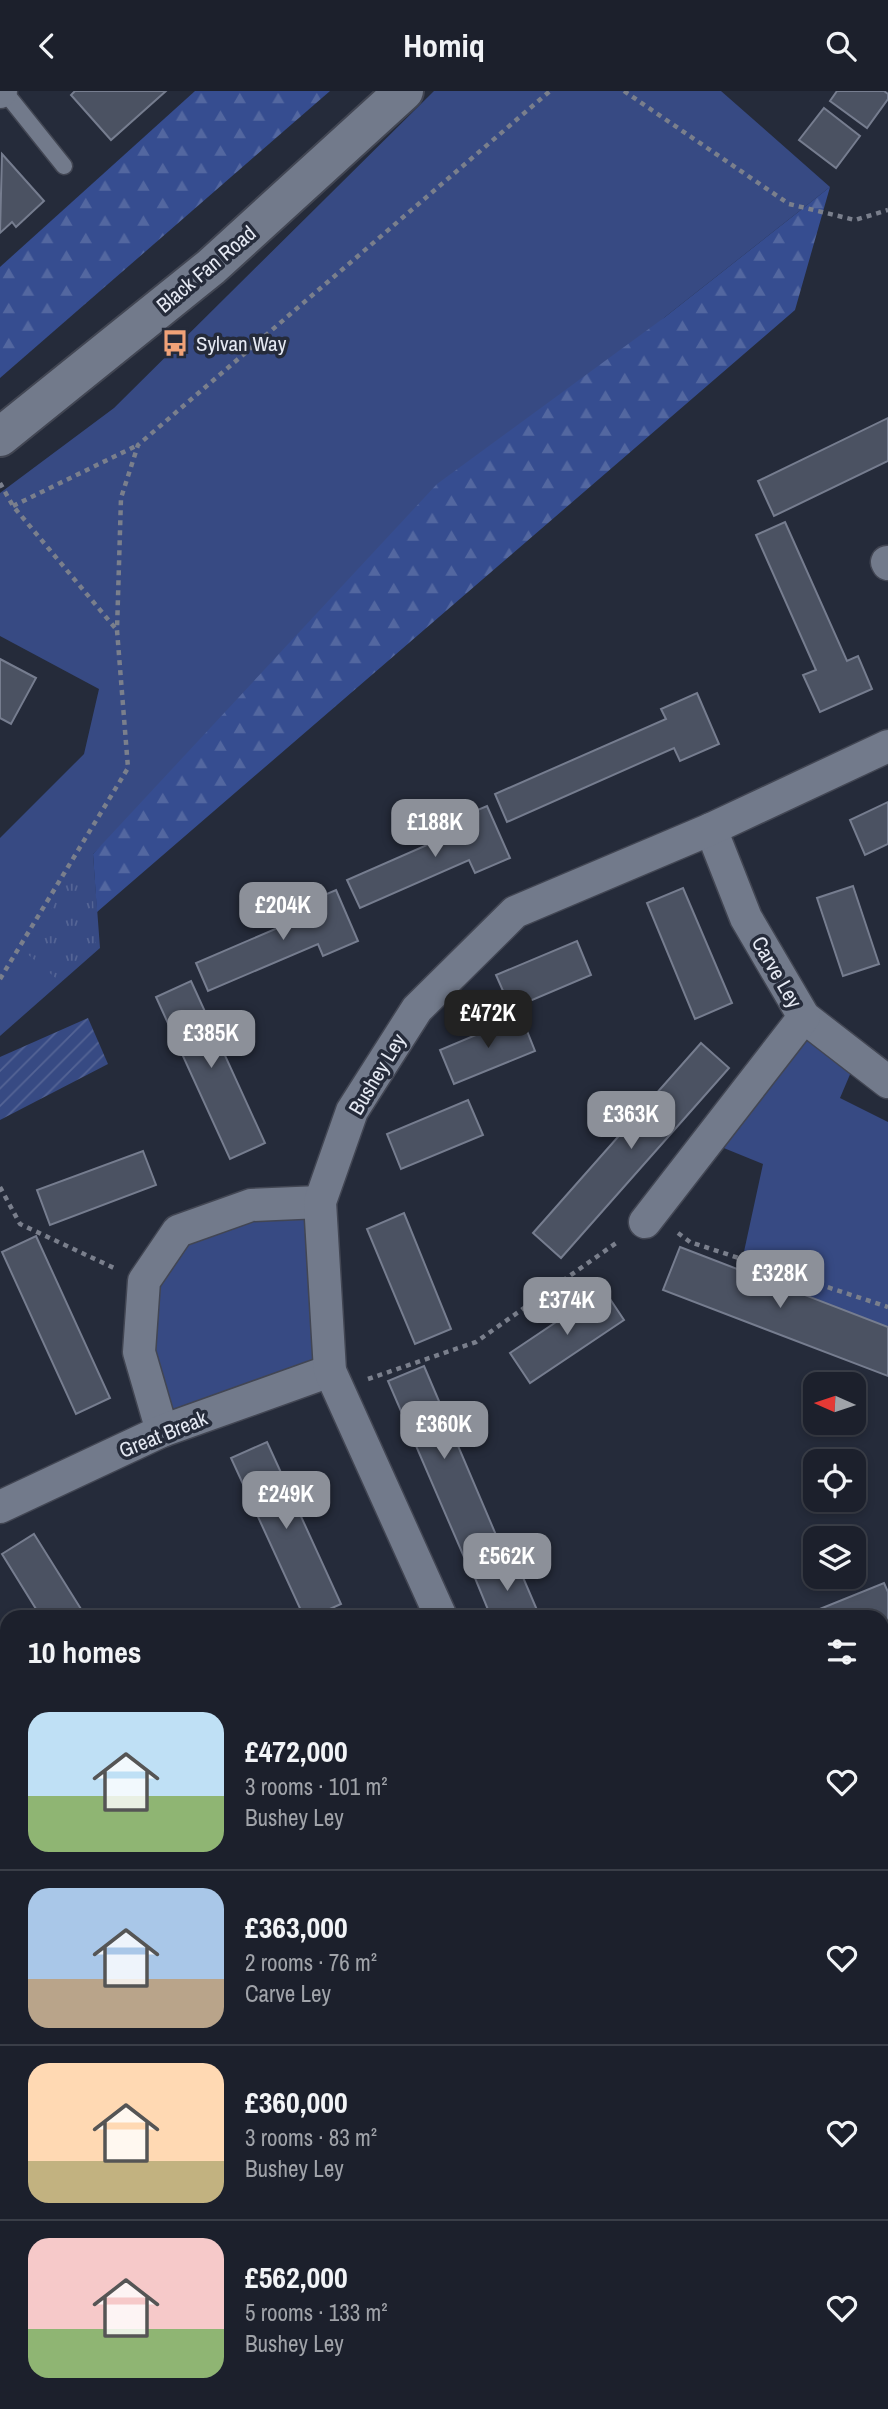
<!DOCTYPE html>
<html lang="en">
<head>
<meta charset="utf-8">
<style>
	:root { --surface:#1c202c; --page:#292d38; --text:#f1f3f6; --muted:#a0a3a9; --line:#3a3e48; --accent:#8c9099 }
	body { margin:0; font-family:"Archivo Narrow",sans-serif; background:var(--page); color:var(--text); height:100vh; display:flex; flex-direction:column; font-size:26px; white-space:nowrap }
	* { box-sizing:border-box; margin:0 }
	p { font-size:23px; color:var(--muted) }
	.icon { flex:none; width:38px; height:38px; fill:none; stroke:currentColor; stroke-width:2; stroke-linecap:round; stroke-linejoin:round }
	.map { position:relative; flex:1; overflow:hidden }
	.drawer { position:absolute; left:0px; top:1519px; width:889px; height:800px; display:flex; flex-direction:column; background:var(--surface); border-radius:21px 21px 0 0; box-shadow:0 4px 10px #0003,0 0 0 2px var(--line) }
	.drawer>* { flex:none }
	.needle { width:46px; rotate:273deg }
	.tools { position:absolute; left:803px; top:1281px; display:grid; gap:14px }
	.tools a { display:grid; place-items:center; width:63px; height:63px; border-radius:14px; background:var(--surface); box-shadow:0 4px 10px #0003,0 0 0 2px var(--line); font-size:35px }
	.price { position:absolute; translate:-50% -60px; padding:0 16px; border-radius:14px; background:var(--accent); color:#fff; font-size:23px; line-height:46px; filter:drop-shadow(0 2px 4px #0008) }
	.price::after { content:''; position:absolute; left:50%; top:42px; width:21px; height:16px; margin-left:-10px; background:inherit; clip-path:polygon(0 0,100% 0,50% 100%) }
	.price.selected { background:#222; color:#fff }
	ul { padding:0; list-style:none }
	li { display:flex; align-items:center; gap:21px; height:175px; padding:0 28px }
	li+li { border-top:2px solid var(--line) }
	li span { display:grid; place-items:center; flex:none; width:196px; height:140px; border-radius:21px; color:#555 }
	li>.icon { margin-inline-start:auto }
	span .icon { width:84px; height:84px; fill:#fffc; stroke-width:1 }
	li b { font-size:30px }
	h2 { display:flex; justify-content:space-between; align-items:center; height:84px; padding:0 28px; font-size:30px }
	header { display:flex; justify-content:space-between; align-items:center; height:91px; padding:0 28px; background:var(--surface); font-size:32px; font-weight:800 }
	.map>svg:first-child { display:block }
	.grass { fill:#374a83 }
	.forest { fill:url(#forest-firs) }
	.park { fill:url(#park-tufts) }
	.garden { fill:url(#garden-furrows) }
	.building { fill:#4b5262; stroke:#767d8f; stroke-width:2 }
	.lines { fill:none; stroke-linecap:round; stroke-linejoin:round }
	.lane-casing { stroke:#424653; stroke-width:19 }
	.street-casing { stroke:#424653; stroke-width:35 }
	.secondary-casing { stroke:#424653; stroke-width:42 }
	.path { stroke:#7a7f8c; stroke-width:4.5; stroke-dasharray:5 5; stroke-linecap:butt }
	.lane { stroke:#727a8b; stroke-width:16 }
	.street { stroke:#727a8b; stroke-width:32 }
	.secondary { stroke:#727a8b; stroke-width:38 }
	.labels { text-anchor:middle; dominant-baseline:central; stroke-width:7; stroke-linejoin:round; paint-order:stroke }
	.street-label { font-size:21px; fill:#e5e9f3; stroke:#252b3a }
	.poi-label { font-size:21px; fill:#e5e9f3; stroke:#252b3a; text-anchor:start }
</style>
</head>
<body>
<header><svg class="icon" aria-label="back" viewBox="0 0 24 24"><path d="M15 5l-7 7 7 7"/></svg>Homiq<svg class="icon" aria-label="search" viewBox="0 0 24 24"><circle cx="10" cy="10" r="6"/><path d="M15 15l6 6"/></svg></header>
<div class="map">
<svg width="888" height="2318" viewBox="0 0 888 2318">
	<defs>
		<pattern id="forest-firs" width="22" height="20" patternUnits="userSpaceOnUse" patternTransform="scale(1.75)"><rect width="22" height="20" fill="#364d90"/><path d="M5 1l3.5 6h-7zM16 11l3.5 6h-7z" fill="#5367a0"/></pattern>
		<pattern id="park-tufts" width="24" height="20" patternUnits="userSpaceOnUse" patternTransform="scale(1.75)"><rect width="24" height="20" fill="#374a83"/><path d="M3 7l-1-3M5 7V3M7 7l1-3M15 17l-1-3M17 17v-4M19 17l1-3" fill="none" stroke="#546495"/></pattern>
		<pattern id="garden-furrows" width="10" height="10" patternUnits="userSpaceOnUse" patternTransform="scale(1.75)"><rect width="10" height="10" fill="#374a83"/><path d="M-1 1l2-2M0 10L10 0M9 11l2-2" fill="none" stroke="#546495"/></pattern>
	</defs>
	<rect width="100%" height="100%" fill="#252b3a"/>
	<g class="grass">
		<path d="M434,0H721L830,96L665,226L93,763L100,857L0,945V747L84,663L99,598L0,545V402L114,317Z"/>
		<path d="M804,926L857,967L840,1007L888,1031V1236L740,1179L763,1073L709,1051Z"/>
		<path d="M320,1111L330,1280L162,1340L144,1190L178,1140Z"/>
		<path d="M0,1942L7,1949V2191L0,2190Z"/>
	</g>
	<g class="forest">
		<path d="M195,0H330L0,287V176Z"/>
		<path d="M830,96L795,219L97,821L93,763L437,393L665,226Z"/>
	</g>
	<path class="park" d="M70,787L93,807L96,855L58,889L25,861Z"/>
	<path class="garden" d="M88,927L108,973L0,1029V966Z"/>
	<g class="building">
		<path d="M75,0H166L111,49L71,4Z"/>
		<path d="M837,0H884L888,3V8L867,37L830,10Z"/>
		<path d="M824,17L860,45L836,77L799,49Z"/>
		<path d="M2,63L44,110L16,136L12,131L0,142Z"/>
		<path d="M888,327V370L774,425L758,390Z"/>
		<path d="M785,431L847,570L858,565L872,598L820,621L803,584L816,579L756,444Z"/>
		<path d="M0,568L36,587L11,633L0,627Z"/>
		<path d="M697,602L719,653L680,670L674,657L507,731L495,703L666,628L661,618Z"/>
		<path d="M888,711V753L865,764L850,729Z"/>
		<path d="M487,715L510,767L475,782L469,769L360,817L347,789L459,740L454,729Z"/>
		<path d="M853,795L879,873L843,885L817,807Z"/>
		<path d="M683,797L732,912L695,928L647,812Z"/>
		<path d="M336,799L358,850L323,865L318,853L208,900L196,872L308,824L303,813Z"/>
		<path d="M577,850L591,884L511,918L496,884Z"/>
		<path d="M191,890L265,1052L230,1068L156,906Z"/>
		<path d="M521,925L535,960L454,993L440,959Z"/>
		<path d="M701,952L729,977L561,1167L533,1142Z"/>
		<path d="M468,1009L483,1044L401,1078L387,1043Z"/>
		<path d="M143,1060L156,1094L50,1134L37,1099Z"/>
		<path d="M404,1122L451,1238L415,1253L367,1138Z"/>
		<path d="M36,1145L110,1307L76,1323L2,1161Z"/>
		<path d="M680,1156L888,1236V1285L663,1199Z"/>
		<path d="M604,1199L624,1229L530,1292L510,1262Z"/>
		<path d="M424,1275L499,1451L464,1466L388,1290Z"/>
		<path d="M267,1351L341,1513L312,1526H304L231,1367Z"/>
		<path d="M34,1443L86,1526H41L2,1463Z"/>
		<path d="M516,1470L540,1526H491L475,1487Z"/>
		<path d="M884,1492L888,1501V1540L882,1543V1526H800Z"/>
		<path d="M882,1751L888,1765V1870L882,1856Z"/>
		<path d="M7,1888V1927L0,1920V1895Z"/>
		<path d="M207,2312H243V2316L207,2314Z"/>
		<rect x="402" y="2312" width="39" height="6"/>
		<path d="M611,2312H667L676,2318H595Z"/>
	</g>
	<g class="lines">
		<defs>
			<path id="lane" d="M4,0L64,75"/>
			<g id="street">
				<path d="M0,1L1,0"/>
				<path d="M887,471L888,473"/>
				<path d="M711,738L746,827L804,926L888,991"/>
				<path d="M645,1131L804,926"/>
				<path d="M162,1340L139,1261L144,1190L178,1140L251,1114L320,1111"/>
				<path d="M0,1416L162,1340L330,1280"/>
				<path d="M441,1526L330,1280L320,1111L352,1020L417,918L515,821L711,738L888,655"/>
				<path d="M882,1954L888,1971"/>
			</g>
			<g id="secondary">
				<path d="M0,346L211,176L404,0"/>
				<path d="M882,1653L888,1650"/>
				<path d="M0,2261L7,2265"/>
				<path d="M43,2312L44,2318"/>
			</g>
		</defs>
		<use href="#lane" class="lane-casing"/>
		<use href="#street" class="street-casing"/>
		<use href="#secondary" class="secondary-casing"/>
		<g class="path">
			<path d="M624,0L789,113L855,129L888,119"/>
			<path d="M0,392L13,415L116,538"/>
			<path d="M13,415L138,354"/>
			<path d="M0,888L128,677L117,539L121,407L138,354L550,0"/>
			<path d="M0,1096L20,1133L114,1177"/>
			<path d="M678,1142L690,1151L888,1216"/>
			<path d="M368,1288L476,1251L619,1150"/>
			<path d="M882,2085L888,2082"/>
			<path d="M475,2318V2312"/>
		</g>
		<use href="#lane" class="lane"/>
		<use href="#street" class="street"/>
		<use href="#secondary" class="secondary"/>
	</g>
	<defs>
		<symbol id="bus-bare" viewBox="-9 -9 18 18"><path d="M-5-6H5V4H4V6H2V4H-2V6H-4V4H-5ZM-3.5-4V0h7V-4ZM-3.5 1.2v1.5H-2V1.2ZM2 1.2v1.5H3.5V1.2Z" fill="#f0a278" stroke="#252b3a" stroke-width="2.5" paint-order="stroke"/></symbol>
	</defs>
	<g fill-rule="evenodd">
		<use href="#bus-bare" x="156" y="233" width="38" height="38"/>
	</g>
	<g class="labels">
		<g class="street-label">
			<text transform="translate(206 178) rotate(-40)">Black Fan Road</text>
			<text transform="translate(777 881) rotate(60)">Carve Ley</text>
			<text transform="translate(377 983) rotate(-59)">Bushey Ley</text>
			<text transform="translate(163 1343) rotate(-22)">Great Break</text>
		</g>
		<g class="poi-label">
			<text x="196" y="252">Sylvan Way</text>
		</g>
	</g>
</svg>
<div class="tools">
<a><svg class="needle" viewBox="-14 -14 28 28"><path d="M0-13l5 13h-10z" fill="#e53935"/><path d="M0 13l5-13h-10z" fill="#a0a3a9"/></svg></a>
<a><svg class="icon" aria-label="locate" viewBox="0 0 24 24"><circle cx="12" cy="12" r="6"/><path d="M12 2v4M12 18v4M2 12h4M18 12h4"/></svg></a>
<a><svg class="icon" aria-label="layers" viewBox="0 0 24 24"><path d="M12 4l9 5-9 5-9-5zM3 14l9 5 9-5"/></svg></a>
</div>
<b class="price" style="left:435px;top:768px">£188K</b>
<b class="price" style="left:283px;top:851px">£204K</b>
<b class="price selected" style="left:488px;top:959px">£472K</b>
<b class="price" style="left:211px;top:979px">£385K</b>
<b class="price" style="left:631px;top:1060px">£363K</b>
<b class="price" style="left:780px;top:1219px">£328K</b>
<b class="price" style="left:567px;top:1246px">£374K</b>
<b class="price" style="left:444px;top:1370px">£360K</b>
<b class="price" style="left:286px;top:1440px">£249K</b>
<b class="price" style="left:507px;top:1502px">£562K</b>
<section class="drawer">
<h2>10 homes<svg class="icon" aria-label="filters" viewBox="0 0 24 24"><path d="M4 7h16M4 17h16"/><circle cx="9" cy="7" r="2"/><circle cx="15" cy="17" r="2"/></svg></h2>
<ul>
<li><span style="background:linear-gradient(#bfe0f5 60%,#8fb573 0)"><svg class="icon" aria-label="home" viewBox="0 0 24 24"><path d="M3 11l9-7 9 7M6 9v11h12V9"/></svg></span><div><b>£472,000</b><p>3 rooms · 101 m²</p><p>Bushey Ley</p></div><svg class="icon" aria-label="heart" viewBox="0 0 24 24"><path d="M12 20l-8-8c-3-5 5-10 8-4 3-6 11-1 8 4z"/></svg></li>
<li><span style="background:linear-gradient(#a9c7e8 65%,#b9a48a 0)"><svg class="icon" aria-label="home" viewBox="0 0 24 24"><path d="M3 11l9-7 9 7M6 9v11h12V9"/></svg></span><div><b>£363,000</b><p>2 rooms · 76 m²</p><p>Carve Ley</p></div><svg class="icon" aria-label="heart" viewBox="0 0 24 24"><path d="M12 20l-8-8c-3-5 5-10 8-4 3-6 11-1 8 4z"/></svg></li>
<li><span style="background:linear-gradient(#ffd9b3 70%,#c2b280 0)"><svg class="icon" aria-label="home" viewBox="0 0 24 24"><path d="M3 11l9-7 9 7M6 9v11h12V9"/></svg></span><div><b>£360,000</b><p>3 rooms · 83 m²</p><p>Bushey Ley</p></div><svg class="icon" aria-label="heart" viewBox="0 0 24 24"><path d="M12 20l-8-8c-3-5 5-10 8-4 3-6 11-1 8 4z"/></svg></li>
<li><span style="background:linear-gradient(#f6c9c9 65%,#8fb573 0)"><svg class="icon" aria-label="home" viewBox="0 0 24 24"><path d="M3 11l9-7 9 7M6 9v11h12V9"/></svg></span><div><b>£562,000</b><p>5 rooms · 133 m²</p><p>Bushey Ley</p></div><svg class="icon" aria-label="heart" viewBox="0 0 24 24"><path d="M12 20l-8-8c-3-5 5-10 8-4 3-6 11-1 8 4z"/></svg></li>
</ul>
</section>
</div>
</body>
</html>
